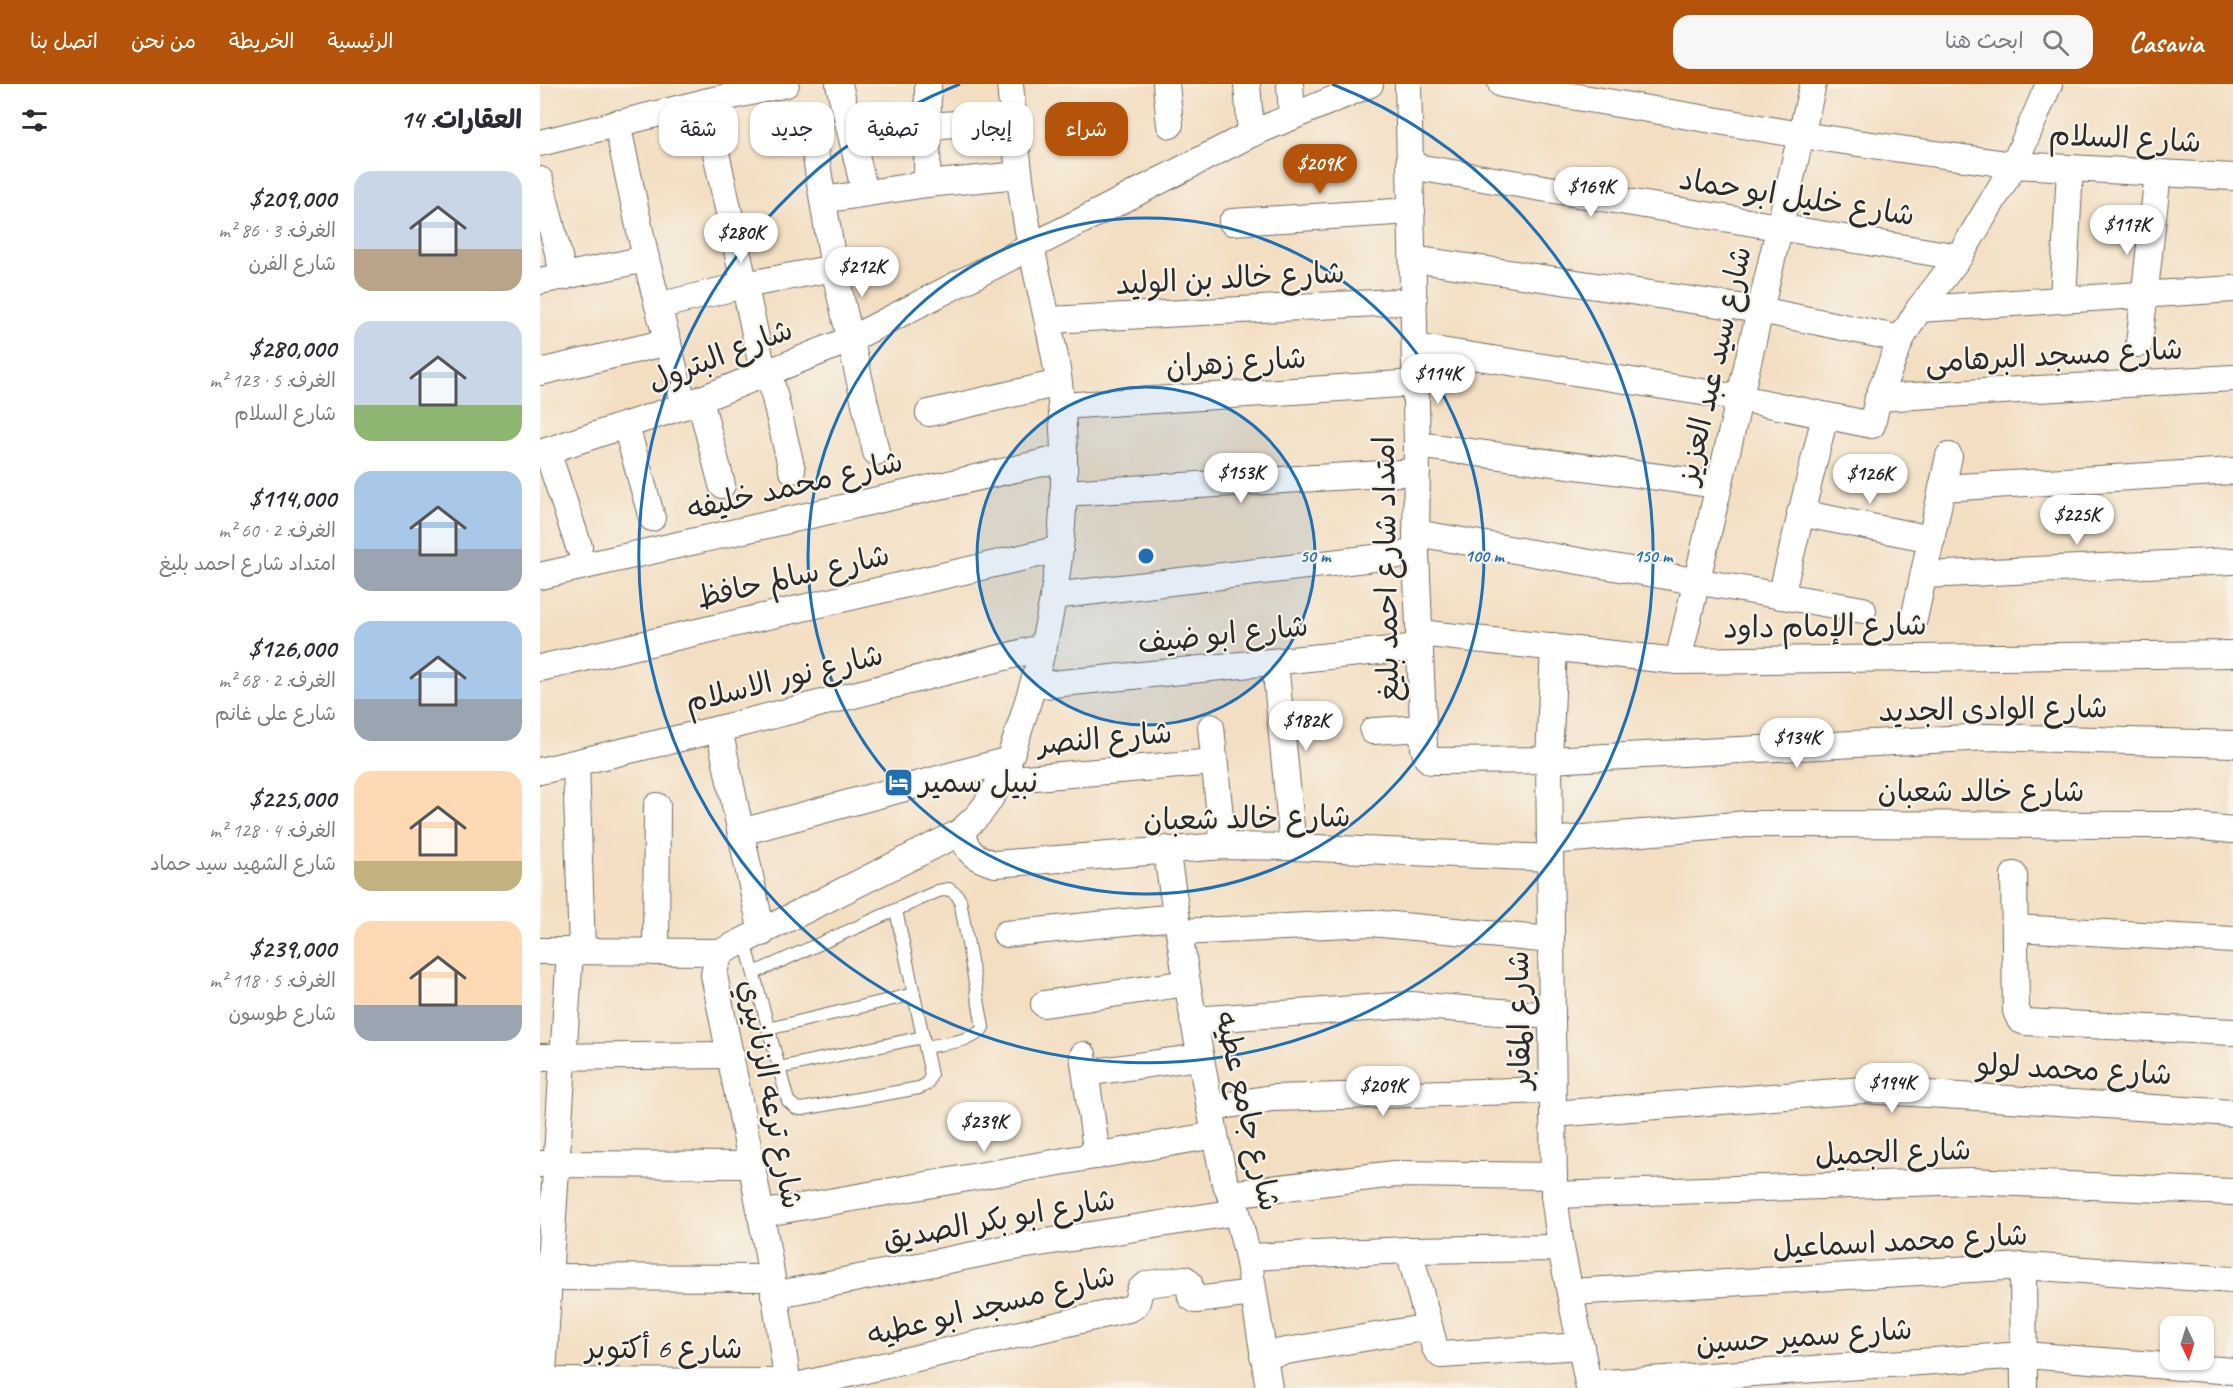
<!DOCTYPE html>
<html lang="ar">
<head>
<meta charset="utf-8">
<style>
	:root { --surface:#fff; --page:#f7f7f7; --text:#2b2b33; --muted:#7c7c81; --accent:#b45309 }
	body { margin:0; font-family:Caveat,"Playpen Sans Arabic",sans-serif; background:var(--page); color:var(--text); direction:rtl; height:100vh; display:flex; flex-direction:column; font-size:22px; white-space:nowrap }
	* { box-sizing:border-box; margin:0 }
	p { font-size:20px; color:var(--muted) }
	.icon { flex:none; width:33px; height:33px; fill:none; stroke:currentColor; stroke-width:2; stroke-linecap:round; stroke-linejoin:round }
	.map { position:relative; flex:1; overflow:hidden; direction:ltr }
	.sheet { display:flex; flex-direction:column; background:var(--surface); width:540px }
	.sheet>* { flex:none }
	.banner { position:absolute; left:18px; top:18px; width:570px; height:54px; direction:rtl; display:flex; gap:12px }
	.needle { width:39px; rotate:176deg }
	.buttons { position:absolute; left:1620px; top:1232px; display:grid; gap:12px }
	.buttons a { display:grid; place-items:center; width:54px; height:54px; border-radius:12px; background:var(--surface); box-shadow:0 2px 4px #0004; font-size:30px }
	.price { position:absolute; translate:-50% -51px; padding:0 14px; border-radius:21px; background:#fff; color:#222; font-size:20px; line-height:39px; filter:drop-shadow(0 2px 3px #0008) }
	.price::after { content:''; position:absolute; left:50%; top:36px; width:18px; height:14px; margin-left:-9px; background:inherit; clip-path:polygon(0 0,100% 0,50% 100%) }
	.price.selected { background:var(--accent); color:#fff }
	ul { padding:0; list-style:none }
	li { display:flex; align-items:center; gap:18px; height:150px; padding:0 18px }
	li span { display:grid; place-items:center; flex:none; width:168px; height:120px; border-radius:18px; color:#555 }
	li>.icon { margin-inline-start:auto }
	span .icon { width:72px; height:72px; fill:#fffc; stroke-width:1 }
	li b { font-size:26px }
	h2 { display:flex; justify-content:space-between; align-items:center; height:72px; padding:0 18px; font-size:26px }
	.tag { padding:0 21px; border-radius:18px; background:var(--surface); box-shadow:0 2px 4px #0004; font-size:21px; line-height:54px }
	.tag.selected { background:var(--accent); color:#fff }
	header { display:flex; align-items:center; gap:36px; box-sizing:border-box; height:84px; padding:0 30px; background:var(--accent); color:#fff }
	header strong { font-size:28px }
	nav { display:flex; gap:33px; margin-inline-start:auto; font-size:21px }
	.search { width:420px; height:54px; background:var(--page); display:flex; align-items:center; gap:15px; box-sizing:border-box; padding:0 21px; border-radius:18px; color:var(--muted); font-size:22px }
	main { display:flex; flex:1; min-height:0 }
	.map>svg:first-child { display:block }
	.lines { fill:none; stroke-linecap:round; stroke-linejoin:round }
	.service-casing { stroke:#716a60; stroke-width:14 }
	.minor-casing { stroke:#716a60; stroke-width:28 }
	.service { stroke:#fff; stroke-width:12 }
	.minor { stroke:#fff; stroke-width:26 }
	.ring { fill:none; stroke:#1f6fb2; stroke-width:3 }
	.labels { text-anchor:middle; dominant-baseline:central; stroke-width:4.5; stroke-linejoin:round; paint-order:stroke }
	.street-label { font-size:30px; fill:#2b2b2b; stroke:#f7f3e8 }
	.poi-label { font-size:30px; fill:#2b2b2b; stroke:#f7f3e8; text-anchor:start }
	.centre { fill:#1f6fb2; stroke:#f7f3e8; stroke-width:3 }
	.ring-label { font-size:18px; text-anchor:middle; font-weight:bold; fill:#1f6fb2; stroke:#f7f3e8; stroke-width:4.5; stroke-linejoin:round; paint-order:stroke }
</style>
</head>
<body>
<header>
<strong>Casavia</strong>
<div class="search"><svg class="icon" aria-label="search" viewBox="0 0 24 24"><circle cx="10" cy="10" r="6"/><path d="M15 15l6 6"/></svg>ابحث هنا</div>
<nav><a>الرئيسية</a><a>الخريطة</a><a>من نحن</a><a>اتصل بنا</a></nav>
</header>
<main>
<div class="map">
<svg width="1693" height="1304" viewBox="0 0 1693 1304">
	<rect width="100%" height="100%" fill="#f7f3e8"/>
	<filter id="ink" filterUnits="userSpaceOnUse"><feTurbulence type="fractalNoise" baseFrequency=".0167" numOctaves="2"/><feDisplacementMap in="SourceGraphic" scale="12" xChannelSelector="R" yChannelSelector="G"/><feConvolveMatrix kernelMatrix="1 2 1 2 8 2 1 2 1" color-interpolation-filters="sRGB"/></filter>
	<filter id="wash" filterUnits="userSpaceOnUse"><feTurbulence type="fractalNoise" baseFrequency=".008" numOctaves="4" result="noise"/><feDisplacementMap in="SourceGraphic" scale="24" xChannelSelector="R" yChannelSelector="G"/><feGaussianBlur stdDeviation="1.35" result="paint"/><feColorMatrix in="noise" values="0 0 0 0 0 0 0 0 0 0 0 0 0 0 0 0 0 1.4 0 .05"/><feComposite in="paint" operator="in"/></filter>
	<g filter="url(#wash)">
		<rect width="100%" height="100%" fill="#f3dec2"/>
	</g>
	<g filter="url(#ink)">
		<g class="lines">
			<defs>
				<g id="service">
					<path d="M205,857L248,1017L256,1024L262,1025L379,1004L387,1000L391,991L356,826"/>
					<path d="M214,889L398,807L409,805L417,811L420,816L443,943C438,957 400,960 385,963"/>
					<path d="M228,945L374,910"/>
					<path d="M239,984L383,953"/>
				</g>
				<g id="minor">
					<path d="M299,0L325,109"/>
					<path d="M470,0C475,54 480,108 491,162C500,208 513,252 519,299C532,405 520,516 488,617C476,655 466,697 440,729C435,735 427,741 421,748L181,868L176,880L174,891C201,1028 231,1166 248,1304L588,1225C599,1222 597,1215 600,1206L608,1200L645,1195L649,1199L651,1213L656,1216L713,1209"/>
					<path d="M626,0L630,41"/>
					<path d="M707,0L711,50"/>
					<path d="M750,0L752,33"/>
					<path d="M868,0L877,361L876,469L884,664L887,674L891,677L1009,676L1448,653L1693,660"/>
					<path d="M961,0L1261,51L1474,81L1693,93"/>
					<path d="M165,18L224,291"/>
					<path d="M77,39L106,175L144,322"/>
					<path d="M388,42L473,36"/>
					<path d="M0,59L165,18L246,0"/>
					<path d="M275,68L294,184L336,368"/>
					<path d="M870,82L1419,173"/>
					<path d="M0,96L24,193"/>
					<path d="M387,100L388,0"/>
					<path d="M283,116L387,100L479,91"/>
					<path d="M692,138L872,127"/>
					<path d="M873,175L1220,226L1361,255"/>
					<path d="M0,197L106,175"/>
					<path d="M1523,215L1530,85"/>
					<path d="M118,222L204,201L294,184"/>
					<path d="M1379,225L1693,205"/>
					<path d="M509,236L874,217"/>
					<path d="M1599,260L1618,89"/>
					<path d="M875,263L1200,314L1332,341L1338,314L1361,255L1379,225L1419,173L1474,81L1509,0"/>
					<path d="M0,288L128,258"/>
					<path d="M229,289L252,386"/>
					<path d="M1338,314L1693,294"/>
					<path d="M160,316L182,401"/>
					<path d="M521,322L876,299"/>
					<path d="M389,329L519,299"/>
					<path d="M86,342L112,434"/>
					<path d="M877,361L1179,401"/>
					<path d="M7,367L39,463"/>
					<path d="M0,369L144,322L309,256L711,50L830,0"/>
					<path d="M1402,404L1693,387"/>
					<path d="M523,409L877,388"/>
					<path d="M1260,429L1392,455"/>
					<path d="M876,449L1323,526"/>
					<path d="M1384,491L1693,477"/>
					<path d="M0,492L524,374"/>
					<path d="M513,512L876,469"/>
					<path d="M1241,512L1285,332"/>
					<path d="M1374,535L1409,372"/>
					<path d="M879,549L1138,577L1693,570"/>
					<path d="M1014,563L1009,676L1014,1111L1021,1164L1049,1304"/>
					<path d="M1138,577L1273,0"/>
					<path d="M735,578L753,763"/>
					<path d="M0,584L520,465"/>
					<path d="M493,602L879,563"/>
					<path d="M671,643L683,762"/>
					<path d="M179,645L222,849"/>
					<path d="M833,647L883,644"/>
					<path d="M36,680L42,867"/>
					<path d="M0,687L179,645L504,563"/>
					<path d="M461,696L674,678"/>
					<path d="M201,748L469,676"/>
					<path d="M421,748C428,769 433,774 455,780L683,762L753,763L1010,774"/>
					<path d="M1010,757L1207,740L1643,741L1693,746"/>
					<path d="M626,765L647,899L675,1051L684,1095L697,1128L708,1173L729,1304"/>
					<path d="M1474,791L1476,927L1480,936L1485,938L1693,948"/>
					<path d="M1475,844L1693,856"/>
					<path d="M639,848L831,839L1011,856"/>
					<path d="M466,850L636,833"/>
					<path d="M0,867L181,868"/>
					<path d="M116,868L117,722"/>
					<path d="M504,920L647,899"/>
					<path d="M653,936L871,921L1011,932"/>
					<path d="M543,971L557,1072"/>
					<path d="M0,973L191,971"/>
					<path d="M546,989L660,973"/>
					<path d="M670,1024L732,1014L1012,1006"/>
					<path d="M1013,1030L1323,1006L1693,1029"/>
					<path d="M0,1080L211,1081"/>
					<path d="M690,1110L854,1090L1014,1092"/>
					<path d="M1014,1111L1429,1097L1693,1108"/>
					<path d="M220,1130L675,1051"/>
					<path d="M869,1166L895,1264L901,1271L1041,1262"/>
					<path d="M708,1173L869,1166L1021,1164"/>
					<path d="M1483,1182L1484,1304"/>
					<path d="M0,1193L231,1194"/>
					<path d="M1030,1208L1483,1182L1693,1196"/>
					<path d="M234,1211L468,1164L697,1128"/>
					<path d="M723,1271L889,1243"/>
					<path d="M0,1297L248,1298"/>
					<path d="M1049,1300L1484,1271L1693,1287"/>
					<path d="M2,1304L30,867"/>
				</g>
			</defs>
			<use href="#service" class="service-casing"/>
			<use href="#minor" class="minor-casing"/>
			<use href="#service" class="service"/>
			<use href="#minor" class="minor"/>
		</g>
	</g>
	<circle cx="606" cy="472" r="169" fill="#1f6fb2" fill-opacity=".12"/>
	<g class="ring">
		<circle cx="606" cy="472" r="169"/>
		<circle cx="606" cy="472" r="338"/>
		<path d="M792 0A507 507 0 1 1 420 0"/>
	</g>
	<defs>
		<symbol id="hotel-square" viewBox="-11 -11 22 22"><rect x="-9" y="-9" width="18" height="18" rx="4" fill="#1f6fb2" stroke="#f7f3e8"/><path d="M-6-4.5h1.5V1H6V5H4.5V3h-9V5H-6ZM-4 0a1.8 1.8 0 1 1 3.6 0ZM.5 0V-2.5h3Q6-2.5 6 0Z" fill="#fff"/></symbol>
	</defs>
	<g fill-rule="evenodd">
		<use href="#hotel-square" x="342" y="682" width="33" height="33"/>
	</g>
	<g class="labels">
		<g class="street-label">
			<text transform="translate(1585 54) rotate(3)">شارع السلام</text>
			<text transform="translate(1257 113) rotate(9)">شارع خليل ابو حماد</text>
			<text transform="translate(690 194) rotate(-3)">شارع خالد بن الوليد</text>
			<text transform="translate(180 271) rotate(-21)">شارع البترول</text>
			<text transform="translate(1514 271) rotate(-3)">شارع مسجد البرهامى</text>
			<text transform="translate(696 278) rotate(-4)">شارع زهران</text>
			<text transform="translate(1174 281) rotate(-77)">شارع سيد عبد العزيز</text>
			<text transform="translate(255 401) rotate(-13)">شارع محمد خليفه</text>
			<text transform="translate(846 485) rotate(-91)">امتداد شارع احمد بليغ</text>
			<text transform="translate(253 492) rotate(-13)">شارع سالم حافظ</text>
			<text transform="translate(1285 542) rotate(-1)">شارع الإمام داود</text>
			<text transform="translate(683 550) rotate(-6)">شارع ابو ضيف</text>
			<text transform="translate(244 594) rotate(-14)">شارع نور الاسلام</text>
			<text transform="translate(1453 625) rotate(-1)">شارع الوادى الجديد</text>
			<text transform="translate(565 654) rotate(-5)">شارع النصر</text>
			<text x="1441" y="707">شارع خالد شعبان</text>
			<text transform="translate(707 734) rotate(-1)">شارع خالد شعبان</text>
			<text transform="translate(979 936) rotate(-91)">شارع المقابر</text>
			<text transform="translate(1534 985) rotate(3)">شارع محمد لولو</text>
			<text transform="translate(231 1010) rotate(79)">شارع ترعه الزنانيري</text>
			<text transform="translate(708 1027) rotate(77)">شارع جامع عطيه</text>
			<text transform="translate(1353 1068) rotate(-2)">شارع الجميل</text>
			<text transform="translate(459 1135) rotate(-10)">شارع ابو بكر الصديق</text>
			<text transform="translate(1360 1157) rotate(-3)">شارع محمد اسماعيل</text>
			<text transform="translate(451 1221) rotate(-14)">شارع مسجد ابو عطيه</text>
			<text transform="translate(1264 1252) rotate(-4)">شارع سمير حسين</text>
			<text x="124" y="1264">شارع 6 أكتوبر</text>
		</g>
		<g class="poi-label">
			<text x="379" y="698">نبيل سمير</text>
		</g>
	</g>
	<circle cx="606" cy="472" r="9" class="centre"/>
	<g class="ring-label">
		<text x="775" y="478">50 m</text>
		<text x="944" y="478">100 m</text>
		<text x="1113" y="478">150 m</text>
	</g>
</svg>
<div class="buttons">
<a><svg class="needle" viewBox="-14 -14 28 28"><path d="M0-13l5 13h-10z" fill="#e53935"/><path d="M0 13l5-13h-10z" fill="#7c7c81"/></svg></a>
</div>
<b class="price selected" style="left:780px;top:111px">$209K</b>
<b class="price" style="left:1051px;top:134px">$169K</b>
<b class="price" style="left:1587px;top:172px">$117K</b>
<b class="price" style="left:201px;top:180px">$280K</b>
<b class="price" style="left:322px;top:214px">$212K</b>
<b class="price" style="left:898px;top:321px">$114K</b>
<b class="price" style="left:701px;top:420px">$153K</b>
<b class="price" style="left:1330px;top:421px">$126K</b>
<b class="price" style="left:1537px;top:462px">$225K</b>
<b class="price" style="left:766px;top:668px">$182K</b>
<b class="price" style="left:1257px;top:685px">$134K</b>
<b class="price" style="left:1352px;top:1030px">$194K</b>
<b class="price" style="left:843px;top:1033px">$209K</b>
<b class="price" style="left:444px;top:1069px">$239K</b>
<div class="banner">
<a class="tag selected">شراء</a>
<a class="tag">إيجار</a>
<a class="tag">تصفية</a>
<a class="tag">جديد</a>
<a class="tag">شقة</a>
</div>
</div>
<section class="sheet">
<h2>العقارات: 14<svg class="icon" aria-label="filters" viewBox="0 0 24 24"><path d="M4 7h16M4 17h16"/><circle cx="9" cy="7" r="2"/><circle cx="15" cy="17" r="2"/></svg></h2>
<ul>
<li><span style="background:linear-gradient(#c9d6e8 65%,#b9a48a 0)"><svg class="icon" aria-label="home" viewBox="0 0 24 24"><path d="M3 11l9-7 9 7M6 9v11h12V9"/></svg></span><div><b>$209,000</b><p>الغرف: 3 · 86 m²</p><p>شارع الفرن</p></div></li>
<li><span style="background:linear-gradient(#c9d6e8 70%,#8fb573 0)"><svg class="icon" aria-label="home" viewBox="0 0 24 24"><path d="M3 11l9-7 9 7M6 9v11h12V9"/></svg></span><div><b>$280,000</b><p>الغرف: 5 · 123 m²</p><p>شارع السلام</p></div></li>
<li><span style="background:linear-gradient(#a9c7e8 65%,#9aa5b1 0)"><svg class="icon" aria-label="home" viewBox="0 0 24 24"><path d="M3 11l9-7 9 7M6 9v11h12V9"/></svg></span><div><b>$114,000</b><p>الغرف: 2 · 60 m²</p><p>امتداد شارع احمد بليغ</p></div></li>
<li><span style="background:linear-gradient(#a9c7e8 65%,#9aa5b1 0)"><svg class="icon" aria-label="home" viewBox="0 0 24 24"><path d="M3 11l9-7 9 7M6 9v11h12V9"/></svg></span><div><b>$126,000</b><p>الغرف: 2 · 68 m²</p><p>شارع على غانم</p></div></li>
<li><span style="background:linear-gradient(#ffd9b3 75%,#c2b280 0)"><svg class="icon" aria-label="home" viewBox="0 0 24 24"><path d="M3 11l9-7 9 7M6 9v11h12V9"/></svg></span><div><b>$225,000</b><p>الغرف: 4 · 128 m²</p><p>شارع الشهيد سيد حماد</p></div></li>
<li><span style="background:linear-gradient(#ffd9b3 70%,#9aa5b1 0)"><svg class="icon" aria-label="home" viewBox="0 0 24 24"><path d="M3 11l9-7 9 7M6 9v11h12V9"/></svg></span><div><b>$239,000</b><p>الغرف: 5 · 118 m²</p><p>شارع طوسون</p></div></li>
</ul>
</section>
</main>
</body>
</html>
